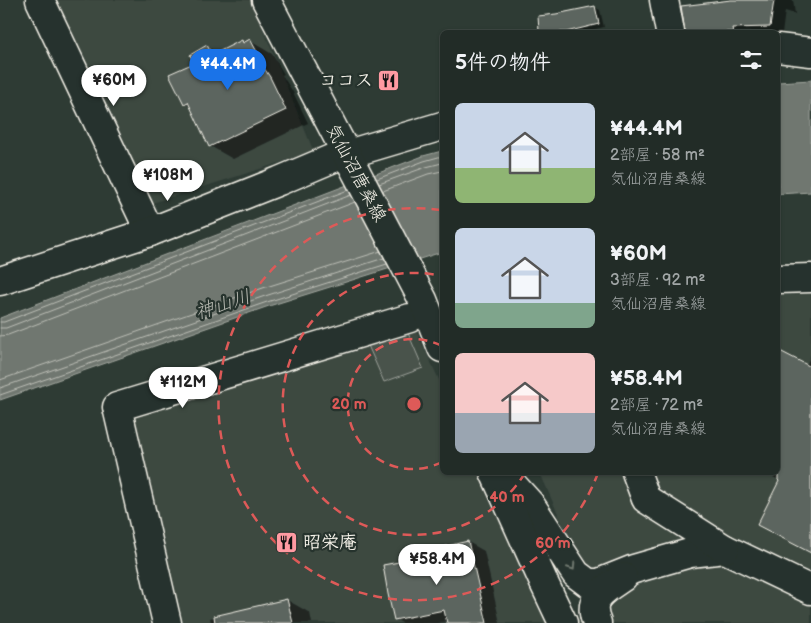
<!DOCTYPE html>
<html lang="ja">
<head>
<meta charset="utf-8">
<style>
	:root { --surface:#222c27; --page:#2a342f; --text:#f1f3f6; --muted:#a2a7a7; --line:#3f4844; --accent:#1a73e8 }
	body { margin:0; font-family:"Balsamiq Sans","Klee One",sans-serif; background:var(--page); color:var(--text); height:100vh; display:flex; flex-direction:column; font-size:19px; white-space:nowrap }
	* { box-sizing:border-box; margin:0 }
	p { font-size:16px; color:var(--muted) }
	.icon { flex:none; width:28px; height:28px; fill:none; stroke:currentColor; stroke-width:2; stroke-linecap:round; stroke-linejoin:round }
	.map { position:relative; flex:1; overflow:hidden }
	.details { position:absolute; left:440px; top:30px; width:340px; height:445px; display:flex; flex-direction:column; background:var(--surface); border-radius:8px; box-shadow:0 1px 4px #0004,0 0 0 1px var(--line) }
	.details>* { flex:none }
	.price { position:absolute; translate:-50% -42px; padding:0 11px; border-radius:18px; background:#fff; color:#222; font-size:16px; line-height:32px; filter:drop-shadow(0 1px 2px #0008) }
	.price::after { content:''; position:absolute; left:50%; top:30px; width:15px; height:11px; margin-left:-8px; background:inherit; clip-path:polygon(0 0,100% 0,50% 100%) }
	.price.selected { background:var(--accent); color:#fff }
	ul { padding:0; list-style:none }
	li { display:flex; align-items:center; gap:15px; height:125px; padding:0 15px }
	li span { display:grid; place-items:center; flex:none; width:140px; height:100px; border-radius:8px; color:#555 }
	li>.icon { margin-inline-start:auto }
	span .icon { width:60px; height:60px; fill:#fffc; stroke-width:1 }
	li b { font-size:21px }
	h2 { display:flex; justify-content:space-between; align-items:center; height:60px; padding:0 15px; font-size:21px }
	.map>svg:first-child { display:block }
	.built { fill:#3c4841 }
	.green { fill:#48524c; stroke:#9ea29a }
	.water { fill:#6f7770; stroke:#a4a8a0 }
	.shadow { fill:#0007 }
	.lines { fill:none; stroke-linecap:round; stroke-linejoin:round }
	.shore { stroke:#bfc0b8; stroke-width:1 }
	.building { fill:#5c655e; stroke:#f4f1e8 }
	.minor-casing { stroke:#f4f1e8; stroke-width:31 }
	.major-casing { stroke:#f4f1e8; stroke-width:31 }
	.minor { stroke:#26332d; stroke-width:28 }
	.major { stroke:#26332d; stroke-width:28 }
	.oneway { stroke:#6e766e }
	.ring { fill:none; stroke:#de5a58; stroke-width:2.5; stroke-dasharray:9 6 }
	.labels { text-anchor:middle; dominant-baseline:central; stroke-width:4.5; stroke-linejoin:round; paint-order:stroke }
	.poi-label { font-size:18px; font-weight:bold; fill:#f4f1e8; stroke:#26332d; text-anchor:end }
	.street-label { font-size:18px; fill:#f4f1e8; stroke:#26332d }
	.water-label { font-size:19px; font-style:italic; fill:#b8bab2; stroke:#26332d }
	.centre { fill:#de5a58; stroke:#26332d; stroke-width:2.5 }
	.ring-label { font-size:15px; text-anchor:middle; font-weight:bold; fill:#de5a58; stroke:#26332d; stroke-width:4.5; stroke-linejoin:round; paint-order:stroke }
</style>
</head>
<body>
<div class="map">
<svg width="811" height="623" viewBox="0 0 811 623">
	<rect width="100%" height="100%" fill="#2e3b34"/>
	<filter id="ink" filterUnits="userSpaceOnUse"><feTurbulence type="fractalNoise" baseFrequency=".02" numOctaves="2"/><feDisplacementMap in="SourceGraphic" scale="10" xChannelSelector="R" yChannelSelector="G"/><feConvolveMatrix kernelMatrix="1 2 1 2 8 2 1 2 1" color-interpolation-filters="sRGB"/></filter>
	<g filter="url(#ink)">
		<g class="built">
			<path d="M48,0H251L314,152L146,205Z"/>
			<path d="M778,294H811V623H606L540,473L778,472Z"/>
			<path d="M410,318L442,386V472L484,473L556,623H182L130,413Z"/>
		</g>
		<path class="green" d="M402,319L423,368L384,382L363,334Z"/>
		<g class="water">
			<path d="M811,80V192L778,194V82Z"/>
			<path d="M442,151V252L269,306L0,400V318L423,156Z"/>
		</g>
		<g class="shadow">
			<path d="M732,0H793L795,14L785,11L782,34H778V32H686L687,29Z"/>
			<path d="M594,7L600,10L604,27L583,32H541L539,18Z"/>
			<path d="M242,41L246,43L250,41L272,54L284,74L282,75L293,92L308,123L233,159L210,146L192,107L185,103L195,64L207,47L218,53Z"/>
			<path d="M778,351L806,366L811,355V553L758,525L781,481L763,472H778Z"/>
			<path d="M468,542L484,551L500,623H448V621L437,623H402L395,619Z"/>
			<path d="M287,600L310,613L312,623H211L210,618Z"/>
		</g>
		<g class="lines">
			<g class="shore">
				<path d="M377,179L424,161L442,156"/>
				<path d="M379,184L426,167L442,163"/>
				<path d="M383,191L428,174L442,171"/>
				<path d="M0,322H4L348,190"/>
				<path d="M0,328H6L351,195"/>
				<path d="M0,336L8,335L355,202"/>
				<path d="M0,380L263,288L381,251"/>
				<path d="M0,388L265,296L384,258"/>
				<path d="M0,395L267,302L387,264"/>
			</g>
		</g>
		<g class="building">
			<path d="M731,0H774L770,27L732,28L733,32H685L681,6Z"/>
			<path d="M595,6L599,24L566,32H539L538,16L556,14Z"/>
			<path d="M250,39L262,61L260,62L270,77L286,110L209,147L188,102L184,104L169,74L194,63L190,55L207,45L212,55L242,40L243,43Z"/>
			<path d="M778,350L811,367V553L757,525L779,481L778,480Z"/>
			<path d="M468,541L487,623H447L444,610L394,620L388,594L383,565L431,556L430,550Z"/>
			<path d="M287,599L293,623H215L214,616Z"/>
		</g>
		<g class="lines">
			<defs>
				<g id="minor">
					<path d="M40,0L150,232"/>
					<path d="M664,0L670,32"/>
					<path d="M778,48L811,52"/>
					<path d="M778,279L811,278"/>
					<path d="M0,281L150,232L279,181L331,159L442,126"/>
					<path d="M501,472L530,504L576,574L588,583H599L634,569L690,553L725,549L811,590"/>
					<path d="M636,472L646,499L725,549"/>
					<path d="M167,623L117,407L410,318"/>
					<path d="M597,623C586,598 604,590 623,577"/>
				</g>
				<g id="major">
					<path d="M266,0L423,300L442,348"/>
					<path d="M494,472L545,585L563,623"/>
				</g>
			</defs>
			<use href="#minor" class="minor-casing"/>
			<use href="#major" class="major-casing"/>
			<use href="#minor" class="minor"/>
			<use href="#major" class="major"/>
		</g>
		<defs><path id="oneway-chevron" d="M-2-3.5L2.5 0L-2 3.5" fill="none" stroke-width="1.6" stroke-linecap="round" stroke-linejoin="round" transform="scale(1.25)"/></defs>
		<use class="oneway" href="#oneway-chevron" transform="translate(572 567) rotate(57)"/>
	</g>
	<g class="ring">
		<path d="M442 462A65 65 0 1 1 442 346"/>
		<path d="M525 473A131 131 0 1 1 442 276"/>
		<path d="M598 473A196 196 0 1 1 441 210"/>
	</g>
	<defs>
		<symbol id="restaurant-square" viewBox="-11 -11 22 22"><rect x="-9" y="-9" width="18" height="18" rx="4" fill="#ff9aa2" stroke="#26332d"/><path d="M-5-6h1v4h1v-4h1v4h1v-4h1v5L-1.5 .5V6h-2V.5L-5-1ZM5-6V6H3V1.5H1.5Q1.5-4 5-6Z" fill="#111"/></symbol>
	</defs>
	<g fill-rule="evenodd">
		<use href="#restaurant-square" x="376" y="68" width="25" height="25"/>
		<use href="#restaurant-square" x="274" y="530" width="25" height="25"/>
	</g>
	<g class="labels">
		<g class="poi-label">
			<text x="373" y="80">ココス</text>
			<text x="303" y="542" text-anchor="start">昭栄庵</text>
		</g>
		<g class="street-label">
			<text transform="translate(356 173) rotate(62)">気仙沼唐桑線</text>
		</g>
		<g class="water-label">
			<text transform="translate(223 305) rotate(-18)">神山川</text>
		</g>
	</g>
	<circle cx="414" cy="404" r="8" class="centre"/>
	<g class="ring-label">
		<text x="349" y="409">20 m</text>
		<text x="507" y="502">40 m</text>
		<text x="553" y="548">60 m</text>
	</g>
</svg>
<b class="price selected" style="left:228px;top:91px">¥44.4M</b>
<b class="price" style="left:114px;top:107px">¥60M</b>
<b class="price" style="left:168px;top:202px">¥108M</b>
<b class="price" style="left:183px;top:409px">¥112M</b>
<b class="price" style="left:437px;top:586px">¥58.4M</b>
<section class="details">
<h2>5件の物件<svg class="icon" aria-label="filters" viewBox="0 0 24 24"><path d="M4 7h16M4 17h16"/><circle cx="9" cy="7" r="2"/><circle cx="15" cy="17" r="2"/></svg></h2>
<ul>
<li><span style="background:linear-gradient(#c9d6e8 65%,#8fb573 0)"><svg class="icon" aria-label="home" viewBox="0 0 24 24"><path d="M3 11l9-7 9 7M6 9v11h12V9"/></svg></span><div><b>¥44.4M</b><p>2部屋 · 58 m²</p><p>気仙沼唐桑線</p></div></li>
<li><span style="background:linear-gradient(#c9d6e8 75%,#7fa58c 0)"><svg class="icon" aria-label="home" viewBox="0 0 24 24"><path d="M3 11l9-7 9 7M6 9v11h12V9"/></svg></span><div><b>¥60M</b><p>3部屋 · 92 m²</p><p>気仙沼唐桑線</p></div></li>
<li><span style="background:linear-gradient(#f6c9c9 60%,#9aa5b1 0)"><svg class="icon" aria-label="home" viewBox="0 0 24 24"><path d="M3 11l9-7 9 7M6 9v11h12V9"/></svg></span><div><b>¥58.4M</b><p>2部屋 · 72 m²</p><p>気仙沼唐桑線</p></div></li>
</ul>
</section>
</div>
</body>
</html>
